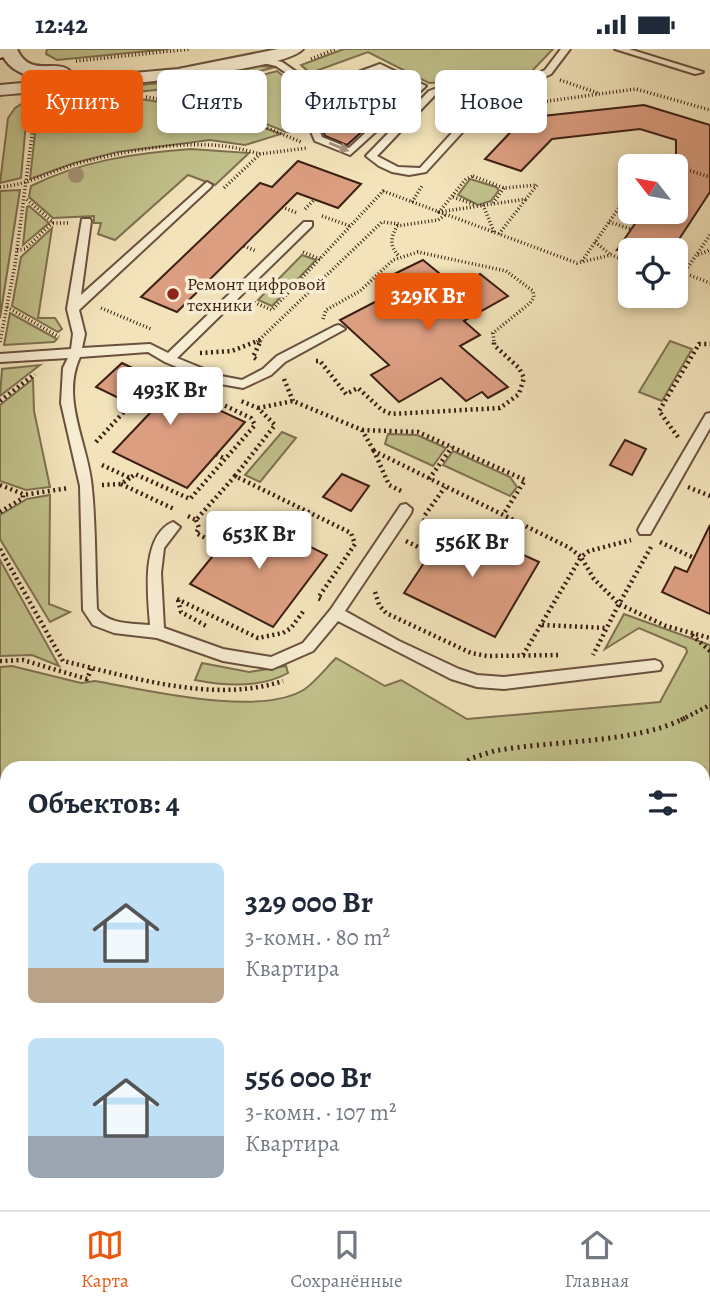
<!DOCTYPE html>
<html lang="ru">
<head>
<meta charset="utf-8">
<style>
	:root { --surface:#fff; --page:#f2f2f3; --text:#1f2937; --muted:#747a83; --line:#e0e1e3; --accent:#ea580c }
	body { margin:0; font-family:Alegreya,serif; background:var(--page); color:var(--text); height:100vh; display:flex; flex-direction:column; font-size:26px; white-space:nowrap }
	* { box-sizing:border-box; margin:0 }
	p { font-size:23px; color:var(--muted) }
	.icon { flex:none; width:38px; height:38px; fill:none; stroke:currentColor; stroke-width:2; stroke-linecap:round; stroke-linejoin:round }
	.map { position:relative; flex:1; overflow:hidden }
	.drawer { position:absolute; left:0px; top:712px; width:710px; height:450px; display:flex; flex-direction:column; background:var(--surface); border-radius:21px 21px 0 0; box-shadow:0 4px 10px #0003 }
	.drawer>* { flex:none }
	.banner { position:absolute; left:21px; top:21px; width:668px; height:63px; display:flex; gap:14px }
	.needle { width:46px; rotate:301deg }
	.tools { position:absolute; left:618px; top:105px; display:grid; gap:14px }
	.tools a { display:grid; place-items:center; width:70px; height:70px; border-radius:10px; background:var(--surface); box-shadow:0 4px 10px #0003; font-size:35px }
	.price { position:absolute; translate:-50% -60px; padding:0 16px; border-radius:7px; background:#fff; color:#222; font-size:23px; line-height:46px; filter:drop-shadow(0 2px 4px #0008) }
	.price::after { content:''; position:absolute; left:50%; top:42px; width:21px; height:16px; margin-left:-10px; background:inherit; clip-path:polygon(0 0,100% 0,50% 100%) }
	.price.current { background:var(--accent); color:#fff }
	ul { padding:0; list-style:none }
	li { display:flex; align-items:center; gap:21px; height:175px; padding:0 28px }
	li span { display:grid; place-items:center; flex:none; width:196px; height:140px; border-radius:10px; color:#555 }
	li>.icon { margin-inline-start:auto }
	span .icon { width:84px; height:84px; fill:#fffc; stroke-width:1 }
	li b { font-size:30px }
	h2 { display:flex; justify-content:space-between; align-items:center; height:84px; padding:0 28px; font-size:30px }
	.pill { padding:0 24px; border-radius:10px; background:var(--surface); box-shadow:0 4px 10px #0003; font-size:24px; line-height:63px }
	.pill.current { background:var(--accent); color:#fff }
	.status { display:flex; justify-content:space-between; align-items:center; height:49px; padding:0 35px; background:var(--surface); direction:ltr }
	.status svg { height:19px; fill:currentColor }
	.tab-bar { display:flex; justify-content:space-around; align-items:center; height:98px; border-top:2px solid var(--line); background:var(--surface); font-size:19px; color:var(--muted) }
	.tab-bar a { display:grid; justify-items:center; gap:4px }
	.tab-bar .current { color:var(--accent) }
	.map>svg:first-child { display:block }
	.green { fill:#c1c18b; stroke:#7e7050; stroke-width:2 }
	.building { fill:#dc9e81; stroke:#3c1f14; stroke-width:2 }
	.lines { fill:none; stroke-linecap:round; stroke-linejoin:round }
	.lane-casing { stroke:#6a503e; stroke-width:4 }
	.street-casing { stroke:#6a503e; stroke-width:4 }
	.secondary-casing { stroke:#3c1f14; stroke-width:4 }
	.path-far2 { stroke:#3c1f14; stroke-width:3.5; stroke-dasharray:1 2.5; stroke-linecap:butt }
	.path-far1 { stroke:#3c1f14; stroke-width:4.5; stroke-dasharray:2 3.5; stroke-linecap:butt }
	.path { stroke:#3c1f14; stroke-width:5; stroke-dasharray:2 4.5; stroke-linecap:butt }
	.lane { fill:#f7edd2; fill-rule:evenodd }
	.street { fill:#f7edd2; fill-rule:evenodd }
	.secondary { fill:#f7edd2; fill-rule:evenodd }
	.tree { fill:#a49272 }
	.oneway { fill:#a3907c }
	.poi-dot { fill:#8f2418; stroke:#f7edd2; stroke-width:2.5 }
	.labels { text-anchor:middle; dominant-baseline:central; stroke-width:7; stroke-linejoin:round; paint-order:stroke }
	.far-poi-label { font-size:18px; fill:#3c1f14; stroke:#f7edd2; text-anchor:start }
</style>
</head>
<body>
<div class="status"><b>12:42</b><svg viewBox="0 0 49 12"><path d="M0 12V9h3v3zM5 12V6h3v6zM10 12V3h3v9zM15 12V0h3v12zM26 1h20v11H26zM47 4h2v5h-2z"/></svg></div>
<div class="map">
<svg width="710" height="1161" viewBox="0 0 710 1161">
	<rect width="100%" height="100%" fill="#f2e3ba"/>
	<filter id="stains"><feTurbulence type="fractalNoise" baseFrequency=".00286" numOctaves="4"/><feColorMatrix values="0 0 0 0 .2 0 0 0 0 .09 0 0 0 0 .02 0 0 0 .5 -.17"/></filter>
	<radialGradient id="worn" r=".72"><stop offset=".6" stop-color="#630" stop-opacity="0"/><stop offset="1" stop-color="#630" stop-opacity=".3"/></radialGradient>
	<g class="green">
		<path d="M47,0H169L57,11L46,5Z"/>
		<path d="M344,0H553L531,23L487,43L450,33L429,34L368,3L310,24L301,16Z"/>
		<path d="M257,17L276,18L204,36L39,53L38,46L181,32Z"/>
		<path d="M277,22L288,31L286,33L298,83H286L221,57L159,48L237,33Z"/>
		<path d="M140,50L219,62L281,85L245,96L210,91L117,103L74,114L30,130L38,57Z"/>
		<path d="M28,51L21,129L0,134L8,69L15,59Z"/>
		<path d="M191,100L249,104L215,136L188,126L115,191L98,185L101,174H94V167L53,169L29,148L31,137C81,112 135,104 191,100Z"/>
		<path d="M470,130L496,138L499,141L491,152L478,156L458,146Z"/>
		<path d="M20,141L0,269V142Z"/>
		<path d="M29,157L49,174L23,196L27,158Z"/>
		<path d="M52,179L38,269H55L62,280L58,283L12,257L21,208Z"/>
		<path d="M302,206L316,211L272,257L258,251Z"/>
		<path d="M10,264L57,290L54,293L4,296Z"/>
		<path d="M670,292L692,300L662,352L639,343Z"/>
		<path d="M40,316L0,347L2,320Z"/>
		<path d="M33,330L34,362L50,438L26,441L0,432V356Z"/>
		<path d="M282,383L296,389L260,433L245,426Z"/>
		<path d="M388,385L417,386L446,399L433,417L385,395Z"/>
		<path d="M453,402L510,428L517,438L510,447L443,416Z"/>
		<path d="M50,446L49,555L70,563L50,573L0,490V466L27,450Z"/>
		<path d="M0,511L59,617L32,606L0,607Z"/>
		<path d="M624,565L710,596V1052H704V719H7V1155H202L191,1161H0V618L12,617L81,634L95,632C147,641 260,669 305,640C316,632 326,619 336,609L385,637L401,631L467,670L660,653L687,603L686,599L639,579L605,600Z"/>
		<path d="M202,614L249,623L286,617L288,624C261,639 225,637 195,631Z"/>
		<path d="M704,1137H710V1161H641V1155H704Z"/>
	</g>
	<g class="building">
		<path d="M382,31L406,43L347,96L325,87L313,57Z"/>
		<path d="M644,56L710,76V143L672,201H617L643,163H676V91L640,80L552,90L521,122L485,110L524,69Z"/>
		<path d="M298,112L361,135L338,159L297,144L177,263L141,248L260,134L272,138Z"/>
		<path d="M423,211L455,237L480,225L508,247L464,272L480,286L460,297L508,338L488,349L482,343L466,352L441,329L399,353L371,326L389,316L340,271L402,239L388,228Z"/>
		<path d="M122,314L141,323L139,324L245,373L187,439L113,403L150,364L96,338Z"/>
		<path d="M625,391L646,400L632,426L610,416Z"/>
		<path d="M342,425L369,437L351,462L323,448Z"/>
		<path d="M246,466L327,506L273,578L190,535Z"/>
		<path d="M451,473L539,513L495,588L404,544Z"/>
		<path d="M710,476V565L662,543L675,518L687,523Z"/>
	</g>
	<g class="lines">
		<defs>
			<g id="lane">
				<path d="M561,0H570L551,25L490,53L426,123L409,126L392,123L379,117L366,107L429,42L445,36L486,48L545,21ZM445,42L481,52L420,119L398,118L377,107L435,46Z"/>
				<path d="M615,0H629L703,23L695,25Z"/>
				<path d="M258,7L282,13L318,38L380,15L426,37L350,106L315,92L296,47L310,40L276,17L255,12L254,10ZM380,21L415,38L349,99L322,88L306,48Z"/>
				<path d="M207,133L212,136L211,138L79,261L85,285L82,299L150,295L168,304L304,173H312V177L177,309L221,327L242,331L263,320L277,307L335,277L339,276L345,280L285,313L271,326L243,339L215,334L165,313L148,303L80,308C60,351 89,396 92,440C96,480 95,520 97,560C109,576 131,574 150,576C148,547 140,487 173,473L180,478L164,499L161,524L164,579L223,600L271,608L303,594L331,560L401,456L406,455L412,460L411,464L345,562L399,592L459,620L477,626L504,628L655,611L660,613L662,617L660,621L504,640L477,638L451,630L338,572L313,602L272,620L223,612L157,589L114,584L93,576L83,561L80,437L61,354L63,319L68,309L0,313V305L71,300L73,285L67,260L82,170H90L91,172L81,246Z"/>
				<path d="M710,364V379L650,485H640L638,481L640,477L706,365Z"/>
			</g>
			<g id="street">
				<path d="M0,0H17C30,30 57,8 71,23L68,27C43,33 8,28 0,0Z"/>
				<path d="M278,0H303C281,26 46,42 0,46V36L178,20Z"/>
				<path d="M704,1061L710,1062V1098L704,1097Z"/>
				<rect x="600" y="1155" width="38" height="6"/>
			</g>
			<path id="secondary" d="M0,0H13L9,7L0,9Z"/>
		</defs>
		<use href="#lane" class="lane-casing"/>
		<use href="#street" class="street-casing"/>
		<use href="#secondary" class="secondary-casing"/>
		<g class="path-far2">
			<path d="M311,10L336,0"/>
			<path d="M76,12L190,0"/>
			<path d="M560,31L598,44"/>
			<path d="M146,48L222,60L301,93"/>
			<path d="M519,56L636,40L710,61"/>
			<path d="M648,117L657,111L710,128"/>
			<path d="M473,127L504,139L537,136L526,150L439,163L466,130Z"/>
			<path d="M0,138C33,135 51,121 83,113C126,102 178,92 223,97C235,98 248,102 260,105"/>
			<path d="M224,139L260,105L307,99"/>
			<path d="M383,142L577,214L611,206L630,213"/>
			<path d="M453,148L476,156"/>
			<path d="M412,153L422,137"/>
			<path d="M493,154L504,139"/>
			<path d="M483,156L494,183"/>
			<path d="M282,158L297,164"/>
			<path d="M305,160L314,151"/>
			<path d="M322,167L350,177"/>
			<path d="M609,173L631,180"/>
			<path d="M53,174H70"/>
			<path d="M499,185L526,150"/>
			<path d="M710,186L684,224L710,234"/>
			<path d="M595,193L611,206"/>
			<path d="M244,197L256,202"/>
			<path d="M17,201L25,200L53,173L25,149"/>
			<path d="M303,203L320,210"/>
			<path d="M398,206C389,196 391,188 397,177L438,171L445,166"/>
			<path d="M698,206L710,201"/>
			<path d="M582,212L630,143"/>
			<path d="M204,237L216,242"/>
			<path d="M251,252L272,261L384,141"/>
			<path d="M7,258L59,288"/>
			<path d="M101,259L151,280"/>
			<path d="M323,270L326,261L360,242L393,211L418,203L506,222L533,242L534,248L530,254L493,284L494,293"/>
			<path d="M0,293L15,216L36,56"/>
			<path d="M257,293L382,173L400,175"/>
			<path d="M260,293L261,290"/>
		</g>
		<g class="path-far1">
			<path d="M200,304L232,302L260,291"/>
			<path d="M256,310L253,308L261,291"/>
			<path d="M316,312H320L346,345L358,339L382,361L391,365L500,359L519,345L524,329L519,319L494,296V291"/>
			<path d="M284,330L293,352"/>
			<path d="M0,352L35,325"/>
			<path d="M258,359L293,352L362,381L374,402"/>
			<path d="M362,381L418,383L525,431L503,466"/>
			<path d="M678,388L659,362L699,295H710"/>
			<path d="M96,393L134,352L127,347L154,320"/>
			<path d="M216,405L225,410"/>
			<path d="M102,416L130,429L135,425L190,450L255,376L251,369L215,352L218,348"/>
			<path d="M235,427L275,376L258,359L241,352"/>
			<path d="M429,430L452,398"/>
			<path d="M121,435L174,460"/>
			<path d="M0,436L23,445"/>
			<path d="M102,436L121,435L130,429"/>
			<path d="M688,438L710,447"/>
			<path d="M401,442L389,436L374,402L570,499L581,508L589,502L631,491"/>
			<path d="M0,463L23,449V446L69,439"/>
			<path d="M425,466L445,438"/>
			<path d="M188,467L196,471L235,427L351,484L355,495L318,549L322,551"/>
			<path d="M196,471L199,479L196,484L220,497"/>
			<path d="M422,471L444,483"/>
			<path d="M406,492L430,504"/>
			<path d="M660,493L694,509"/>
			<path d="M651,498L619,555L666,577L710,589"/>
			<path d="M0,500L63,612C132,628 213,655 283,632"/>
			<path d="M375,543L379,556L386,564L471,604L487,607L560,606"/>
			<path d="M177,550L258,589L283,584L291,579L305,560"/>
			<path d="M178,551L181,563L208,578"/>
			<path d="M542,576L607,579"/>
			<path d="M692,586L710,602"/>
			<path d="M523,606L581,508L594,530L619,555L593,606"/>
			<path d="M0,612L23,611L87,630L92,618"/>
			<path d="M681,671L710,656"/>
		</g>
		<g class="path">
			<path d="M457,719L472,709L494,702C552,691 634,695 685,669"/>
			<path d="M704,891H710"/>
			<path d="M704,1125L710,1126"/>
			<path d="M138,1161L139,1155"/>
			<path d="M268,1161L282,1155"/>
			<path d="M395,1161L400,1155"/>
		</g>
		<use href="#lane" class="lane"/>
		<use href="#street" class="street"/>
		<use href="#secondary" class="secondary"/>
	</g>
	<circle class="tree" cx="76" cy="126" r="8"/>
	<defs><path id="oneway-solid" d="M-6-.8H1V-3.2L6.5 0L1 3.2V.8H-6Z" transform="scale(1.75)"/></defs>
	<use class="oneway" href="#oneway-solid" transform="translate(339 98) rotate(22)"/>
	<circle class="poi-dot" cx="173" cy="245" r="7"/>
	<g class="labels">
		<g class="far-poi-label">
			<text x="187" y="235">Ремонт цифровой<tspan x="187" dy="21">техники</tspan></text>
		</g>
	</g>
	<rect width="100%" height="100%" filter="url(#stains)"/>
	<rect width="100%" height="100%" fill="url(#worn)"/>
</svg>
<div class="tools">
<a><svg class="needle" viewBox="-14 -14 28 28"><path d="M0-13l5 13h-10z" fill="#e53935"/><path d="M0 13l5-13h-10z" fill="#747a83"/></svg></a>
<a><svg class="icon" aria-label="locate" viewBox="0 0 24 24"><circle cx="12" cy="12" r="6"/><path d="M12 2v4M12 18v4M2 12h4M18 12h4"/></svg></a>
</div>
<b class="price current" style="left:428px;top:284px">329K Br</b>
<b class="price" style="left:170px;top:378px">493K Br</b>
<b class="price" style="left:259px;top:522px">653K Br</b>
<b class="price" style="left:472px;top:530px">556K Br</b>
<div class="banner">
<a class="pill current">Купить</a>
<a class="pill">Снять</a>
<a class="pill">Фильтры</a>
<a class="pill">Новое</a>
</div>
<section class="drawer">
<h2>Объектов: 4<svg class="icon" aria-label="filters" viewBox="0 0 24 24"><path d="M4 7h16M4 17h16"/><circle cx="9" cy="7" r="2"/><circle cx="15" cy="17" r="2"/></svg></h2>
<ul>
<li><span style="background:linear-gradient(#bfe0f5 75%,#b9a48a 0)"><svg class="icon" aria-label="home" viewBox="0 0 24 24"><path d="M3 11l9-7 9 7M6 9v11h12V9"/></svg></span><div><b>329 000 Br</b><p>3-комн. · 80 m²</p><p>Квартира</p></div></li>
<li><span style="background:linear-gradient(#bfe0f5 70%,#9aa5b1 0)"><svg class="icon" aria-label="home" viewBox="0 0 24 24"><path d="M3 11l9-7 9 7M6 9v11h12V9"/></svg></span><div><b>556 000 Br</b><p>3-комн. · 107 m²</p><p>Квартира</p></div></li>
</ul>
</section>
</div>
<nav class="tab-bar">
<a class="current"><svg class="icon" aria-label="map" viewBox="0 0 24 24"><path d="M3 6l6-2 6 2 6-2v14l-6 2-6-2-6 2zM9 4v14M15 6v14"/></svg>Карта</a>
<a><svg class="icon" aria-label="saved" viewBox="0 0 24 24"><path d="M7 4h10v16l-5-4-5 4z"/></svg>Сохранённые</a>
<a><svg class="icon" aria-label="home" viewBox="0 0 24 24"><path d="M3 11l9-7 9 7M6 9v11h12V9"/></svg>Главная</a>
</nav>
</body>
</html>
